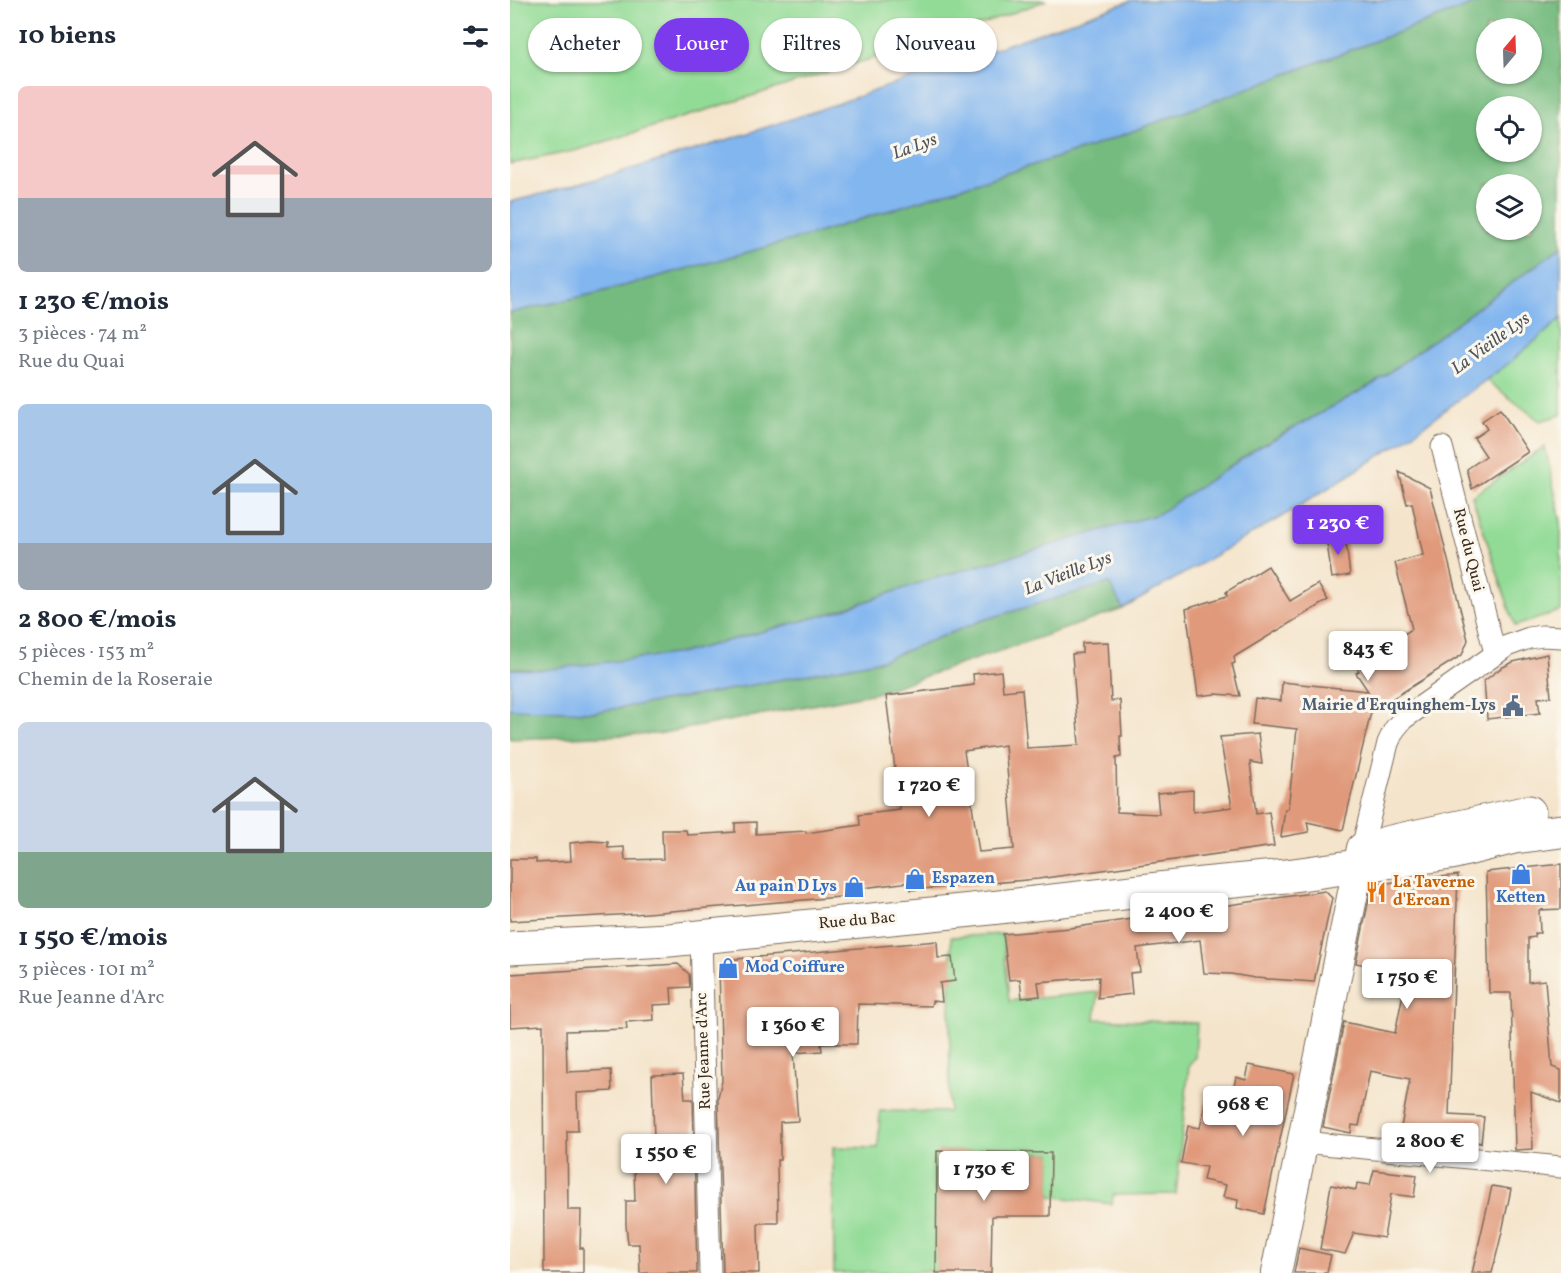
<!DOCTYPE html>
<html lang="fr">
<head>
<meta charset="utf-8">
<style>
	:root { --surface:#fff; --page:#f6f6f7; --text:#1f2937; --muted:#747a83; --accent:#7c3aed }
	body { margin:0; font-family:Vollkorn,serif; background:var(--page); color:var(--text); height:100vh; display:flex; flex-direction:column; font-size:22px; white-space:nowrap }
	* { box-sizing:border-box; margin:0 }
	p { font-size:20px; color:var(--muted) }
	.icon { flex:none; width:33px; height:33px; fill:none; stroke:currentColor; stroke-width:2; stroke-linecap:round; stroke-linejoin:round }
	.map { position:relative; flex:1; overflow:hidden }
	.panel { display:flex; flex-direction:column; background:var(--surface); width:510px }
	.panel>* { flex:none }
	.guide { position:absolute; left:18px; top:18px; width:570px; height:54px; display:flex; gap:12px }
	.needle { width:39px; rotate:19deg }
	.fabs { position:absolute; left:966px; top:18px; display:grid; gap:12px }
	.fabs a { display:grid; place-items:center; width:66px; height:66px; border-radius:50%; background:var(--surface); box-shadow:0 2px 4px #0004; font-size:30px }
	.price { position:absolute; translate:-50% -51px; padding:0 14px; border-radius:6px; background:#fff; color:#222; font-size:20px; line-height:39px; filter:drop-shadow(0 2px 3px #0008) }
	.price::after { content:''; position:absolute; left:50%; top:36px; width:18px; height:14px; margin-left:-9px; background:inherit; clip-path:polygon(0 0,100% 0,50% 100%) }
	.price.on { background:var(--accent); color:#fff }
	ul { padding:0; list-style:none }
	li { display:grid; align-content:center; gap:12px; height:318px; padding:0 18px }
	li span { display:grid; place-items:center; height:186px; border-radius:9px; color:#555 }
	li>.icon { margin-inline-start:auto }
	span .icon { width:108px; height:108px; fill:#fffc; stroke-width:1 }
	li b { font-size:26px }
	h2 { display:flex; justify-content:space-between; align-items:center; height:72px; padding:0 18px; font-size:26px }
	.chip { padding:0 21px; border-radius:27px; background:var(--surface); box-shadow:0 2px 4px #0004; font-size:21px; line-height:54px }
	.chip.on { background:var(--accent); color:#fff }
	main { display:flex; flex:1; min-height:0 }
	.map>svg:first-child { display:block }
	.green { fill:#92db96; stroke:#66825a; stroke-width:1.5 }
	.forest { fill:#75bb7f; stroke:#58724e; stroke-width:1.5; fill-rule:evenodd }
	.water { fill:#82b6ef; stroke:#5e7086; stroke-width:1.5 }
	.building { fill:#e0997a; fill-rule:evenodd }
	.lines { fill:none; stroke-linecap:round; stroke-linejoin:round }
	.street-casing { stroke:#7c6b5b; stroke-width:23 }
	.secondary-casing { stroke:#7c6b5b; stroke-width:32 }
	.primary-casing { stroke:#7c6b5b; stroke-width:35 }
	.street { stroke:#fff; stroke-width:21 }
	.secondary { stroke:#fff; stroke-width:30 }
	.primary { stroke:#fff; stroke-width:33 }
	.labels { text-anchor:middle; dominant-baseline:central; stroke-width:6; stroke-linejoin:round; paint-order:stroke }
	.street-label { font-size:16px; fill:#3b2a1e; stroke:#fbf7ec }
	.service-label { font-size:16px; font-weight:bold; fill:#4e5e75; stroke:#fbf7ec; text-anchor:end }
	.shop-label { font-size:16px; font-weight:bold; fill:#366cbe; stroke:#fbf7ec; text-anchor:start }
	.food-label { font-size:16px; font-weight:bold; fill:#c56008; stroke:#fbf7ec; text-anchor:start }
	.water-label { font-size:18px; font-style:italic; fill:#50545d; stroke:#fbf7ec }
</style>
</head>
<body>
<main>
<section class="panel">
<h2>10 biens<svg class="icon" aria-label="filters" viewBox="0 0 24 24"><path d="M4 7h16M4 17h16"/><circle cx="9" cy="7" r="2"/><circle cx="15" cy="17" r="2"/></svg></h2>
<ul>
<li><span style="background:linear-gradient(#f6c9c9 60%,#9aa5b1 0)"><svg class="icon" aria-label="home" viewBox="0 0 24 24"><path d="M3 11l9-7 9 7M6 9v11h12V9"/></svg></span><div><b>1 230 €/mois</b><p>3 pièces · 74 m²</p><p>Rue du Quai</p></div></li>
<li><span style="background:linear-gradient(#a9c7e8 75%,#9aa5b1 0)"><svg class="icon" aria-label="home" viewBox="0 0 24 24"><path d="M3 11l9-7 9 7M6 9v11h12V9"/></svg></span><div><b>2 800 €/mois</b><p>5 pièces · 153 m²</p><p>Chemin de la Roseraie</p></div></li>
<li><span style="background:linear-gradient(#c9d6e8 70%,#7fa58c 0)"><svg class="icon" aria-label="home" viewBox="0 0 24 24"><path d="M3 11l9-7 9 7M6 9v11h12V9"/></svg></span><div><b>1 550 €/mois</b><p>3 pièces · 101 m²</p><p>Rue Jeanne d'Arc</p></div></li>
</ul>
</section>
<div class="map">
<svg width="1051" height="1273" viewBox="0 0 1051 1273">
	<rect width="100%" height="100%" fill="#fbf7ec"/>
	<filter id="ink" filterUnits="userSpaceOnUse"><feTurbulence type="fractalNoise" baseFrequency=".0167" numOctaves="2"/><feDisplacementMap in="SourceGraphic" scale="12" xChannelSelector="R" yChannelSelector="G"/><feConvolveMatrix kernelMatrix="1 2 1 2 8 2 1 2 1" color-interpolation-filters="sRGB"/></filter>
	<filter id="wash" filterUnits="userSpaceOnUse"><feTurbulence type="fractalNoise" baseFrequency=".008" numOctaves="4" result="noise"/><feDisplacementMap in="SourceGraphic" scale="24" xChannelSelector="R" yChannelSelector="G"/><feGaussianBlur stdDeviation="1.35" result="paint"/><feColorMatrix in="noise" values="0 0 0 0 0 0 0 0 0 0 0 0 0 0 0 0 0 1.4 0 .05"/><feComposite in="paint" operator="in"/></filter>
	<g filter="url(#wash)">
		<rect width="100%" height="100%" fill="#f4e4cb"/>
		<g class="green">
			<path d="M0,0H537L473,24L68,150L0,164Z"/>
			<path d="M1051,319V415L1030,421L976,380L999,363Z"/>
			<path d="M1035,447L1051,522V611L1005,626L962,496Z"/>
			<path d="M493,934L499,1001L588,992L585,1019L687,1023L685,1057L679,1065L666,1194L603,1195L602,1204L540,1196L541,1153L428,1151L426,1271L324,1273L323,1147L368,1148L370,1111L439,1112L441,937Z"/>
		</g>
		<g class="forest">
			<path d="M975,0H1051V247L863,384L746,449L648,514L415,581L326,612L172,653L32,670L0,668V313L91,292L304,234L580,147ZM976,28H1022V74H976ZM976,106H1022V152H976ZM976,184H1022V230H976Z"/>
			<path d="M599,582L613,609L366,693L148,734L0,739V709L84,712L190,695L372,660L473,620Z"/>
		</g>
		<g class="water">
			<path d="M623,0H975L580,147L304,234L91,292L0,313V202C212,149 417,72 623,0Z"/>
			<path d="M1051,247V319L999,363L892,442L783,510L613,609L599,583L473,620L372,660L190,695L84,712L0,709V669L32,670L172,653L326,612L415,581L648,514L746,449L863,384Z"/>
		</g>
		<g id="blocks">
			<g class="building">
				<path d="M990,409L1018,452L962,489L957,469L976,456L964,438L977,429L972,421Z"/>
				<path d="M889,472L920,488L958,640L952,655L861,712L833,830L797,822L799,832L771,837L775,809H778L787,729L742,724L745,698L771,701L772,682L858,691L846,673L849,671L840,657L885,640L902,629L885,563L913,555L902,503L897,504Z"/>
				<path d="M835,534L840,575L822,578L816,537Z"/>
				<path d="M758,566L780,601L808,584L818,600L724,657L725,663L722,664L730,696L706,694L688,696L676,609L717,596L716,592Z"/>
				<path d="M598,642L601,701L610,700L612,736H610L611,757L606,758L607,812L649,814L647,793L683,790V812L722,807L710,737L748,734L752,764L740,762L746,814L759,812L764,846L528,879L401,890L400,882L353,888L354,895L125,914L0,921V859H26V863L61,861L60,843L80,841L98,842V848L114,847L115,860L153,859L152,830H176L177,835L212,833L225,832V823L246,822V834L296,831V833L350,825L349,815L390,810L376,696L464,685L463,674L491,671L493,691L512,689L517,748L569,745L562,654L572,653V643ZM495,745L504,849L469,852L454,751Z"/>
				<path d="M1037,654L1041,697L1028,698L1030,713L977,719L974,681L991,668L1003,662Z"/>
				<path d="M1051,864V909L1029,910L1030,933H1025V937L1018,938V982L1035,980L1042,1067L1051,1070V1103L1021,1092L1023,1149L1005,1150L1001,993H979L976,872Z"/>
				<path d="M948,875L939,1115L974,1117L971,1143L891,1127L900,1079L860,1071L849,1126L842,1125L841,1133L813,1127L834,1022L885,1033L897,974L846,963L861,889L867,884Z"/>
				<path d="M815,891L822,898L804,982L745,978L721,974L694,973L690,940L627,948L630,972L620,973L622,994L588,998L589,977L528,982L530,996L512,998L510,979L499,980L493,934L560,928Z"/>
				<path d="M427,941L428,958L442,957L445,981L430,983L432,1002L422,1001L421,1006L348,1004L347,1044H311L312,1051L283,1053L288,1121L270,1122V1160H267L268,1223H248L249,1273H213L208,1098L212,1081L209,967L215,960Z"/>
				<path d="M168,964L179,974L180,987L161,988L162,1004L143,1005L144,1020L116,1022L117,1029L56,1031L57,1072L101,1070L102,1091L67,1093L68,1131H57L58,1210H71L70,1248H73V1273H34L33,1025L0,1027V974Z"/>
				<path d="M739,1065L784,1074L754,1214L727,1208L728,1200L713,1197L716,1185L693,1180L696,1167L671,1163L678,1126L690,1128L696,1100L712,1103L714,1098L721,1100L726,1077L736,1080Z"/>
				<path d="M173,1074L175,1099H183L187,1273H130L129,1244H118L116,1225V1201H125L123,1140L144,1139L142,1075Z"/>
				<path d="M427,1151L541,1153L540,1216H482L481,1273H426Z"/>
				<path d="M864,1170L907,1175L904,1197L881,1194L874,1238L844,1233L835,1254L810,1249L821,1185L846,1190L847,1183L860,1185Z"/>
				<path d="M982,1186L1001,1189L992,1232L982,1273H962Z"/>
				<path d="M789,1248L821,1255L817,1273H784Z"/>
			</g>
		</g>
	</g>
	<g filter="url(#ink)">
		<use href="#blocks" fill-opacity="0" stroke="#7c6b5b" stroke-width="1.5"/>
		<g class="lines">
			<defs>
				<g id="street">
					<path d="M932,447L985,653"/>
					<path d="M852,848L878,743L884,730L893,719L997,646L1019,638L1032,636L1051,637"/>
					<path d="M191,936L200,1273"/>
					<path d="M793,1142L1051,1167"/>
				</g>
				<path id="secondary" d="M766,1273L852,848"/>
				<g id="primary">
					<path d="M876,843L1019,812"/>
					<path d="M0,948L159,940L462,910L693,884L776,876L941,853L1004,837L1051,831"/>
				</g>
			</defs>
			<use href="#street" class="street-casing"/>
			<use href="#secondary" class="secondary-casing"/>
			<use href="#primary" class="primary-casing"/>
			<use href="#street" class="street"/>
			<use href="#secondary" class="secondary"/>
			<use href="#primary" class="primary"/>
		</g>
	</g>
	<defs>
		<symbol id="civic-bare" viewBox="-9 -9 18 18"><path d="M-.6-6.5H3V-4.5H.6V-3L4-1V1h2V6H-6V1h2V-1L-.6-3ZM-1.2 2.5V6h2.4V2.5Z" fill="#5c6f8a" stroke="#fbf7ec" stroke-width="2.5" paint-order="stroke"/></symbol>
		<symbol id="shop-bare" viewBox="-9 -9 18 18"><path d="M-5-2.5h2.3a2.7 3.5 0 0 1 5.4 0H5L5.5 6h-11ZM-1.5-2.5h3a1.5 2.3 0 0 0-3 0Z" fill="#3f7fe0" stroke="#fbf7ec" stroke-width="2.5" paint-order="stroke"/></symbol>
		<symbol id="restaurant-bare" viewBox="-9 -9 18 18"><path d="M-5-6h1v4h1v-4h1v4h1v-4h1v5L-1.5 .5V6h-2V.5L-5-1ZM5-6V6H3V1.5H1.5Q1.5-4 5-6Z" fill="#e8710a" stroke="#fbf7ec" stroke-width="2.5" paint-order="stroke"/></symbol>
	</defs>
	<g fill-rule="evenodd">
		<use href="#civic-bare" x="988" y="691" width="30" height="30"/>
		<use href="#shop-bare" x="996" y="859" width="30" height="30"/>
		<use href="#shop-bare" x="390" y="864" width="30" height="30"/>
		<use href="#shop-bare" x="329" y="872" width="30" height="30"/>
		<use href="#restaurant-bare" x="851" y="877" width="30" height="30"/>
		<use href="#shop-bare" x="203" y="953" width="30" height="30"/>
	</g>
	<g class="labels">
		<g class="street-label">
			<text transform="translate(958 550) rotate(76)">Rue du Quai</text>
			<text transform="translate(347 921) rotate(-5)">Rue du Bac</text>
			<text transform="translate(194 1051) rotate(-92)">Rue Jeanne d'Arc</text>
		</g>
		<g class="service-label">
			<text x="986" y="706">Mairie d'Erquinghem-Lys</text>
		</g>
		<g class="shop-label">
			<text x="422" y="879">Espazen</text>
			<text x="327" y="887" text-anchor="end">Au pain D Lys</text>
			<text x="1011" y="898" text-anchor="middle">Ketten</text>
			<text x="235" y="968">Mod Coiffure</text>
		</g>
		<g class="food-label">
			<text x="883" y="883">La Taverne<tspan x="883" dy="18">d'Ercan</tspan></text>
		</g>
		<g class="water-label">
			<text transform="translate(405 147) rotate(-20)">La Lys</text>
			<text transform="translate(981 344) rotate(-36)">La Vieille Lys</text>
			<text transform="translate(558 574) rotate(-21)">La Vieille Lys</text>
		</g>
	</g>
</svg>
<div class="fabs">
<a><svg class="needle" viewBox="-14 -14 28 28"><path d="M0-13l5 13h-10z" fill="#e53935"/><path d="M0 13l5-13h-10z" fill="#747a83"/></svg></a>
<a><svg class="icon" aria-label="locate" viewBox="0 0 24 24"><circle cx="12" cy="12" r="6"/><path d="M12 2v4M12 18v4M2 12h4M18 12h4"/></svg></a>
<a><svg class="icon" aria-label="layers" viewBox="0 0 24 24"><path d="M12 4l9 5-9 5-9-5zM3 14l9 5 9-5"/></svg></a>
</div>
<b class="price on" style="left:828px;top:556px">1 230 €</b>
<b class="price" style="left:858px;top:682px">843 €</b>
<b class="price" style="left:419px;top:818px">1 720 €</b>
<b class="price" style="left:669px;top:944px">2 400 €</b>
<b class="price" style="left:897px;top:1010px">1 750 €</b>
<b class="price" style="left:283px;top:1058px">1 360 €</b>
<b class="price" style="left:733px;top:1137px">968 €</b>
<b class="price" style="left:920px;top:1174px">2 800 €</b>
<b class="price" style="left:156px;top:1185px">1 550 €</b>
<b class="price" style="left:474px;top:1202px">1 730 €</b>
<div class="guide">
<a class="chip">Acheter</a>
<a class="chip on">Louer</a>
<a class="chip">Filtres</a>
<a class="chip">Nouveau</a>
</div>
</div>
</main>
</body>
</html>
